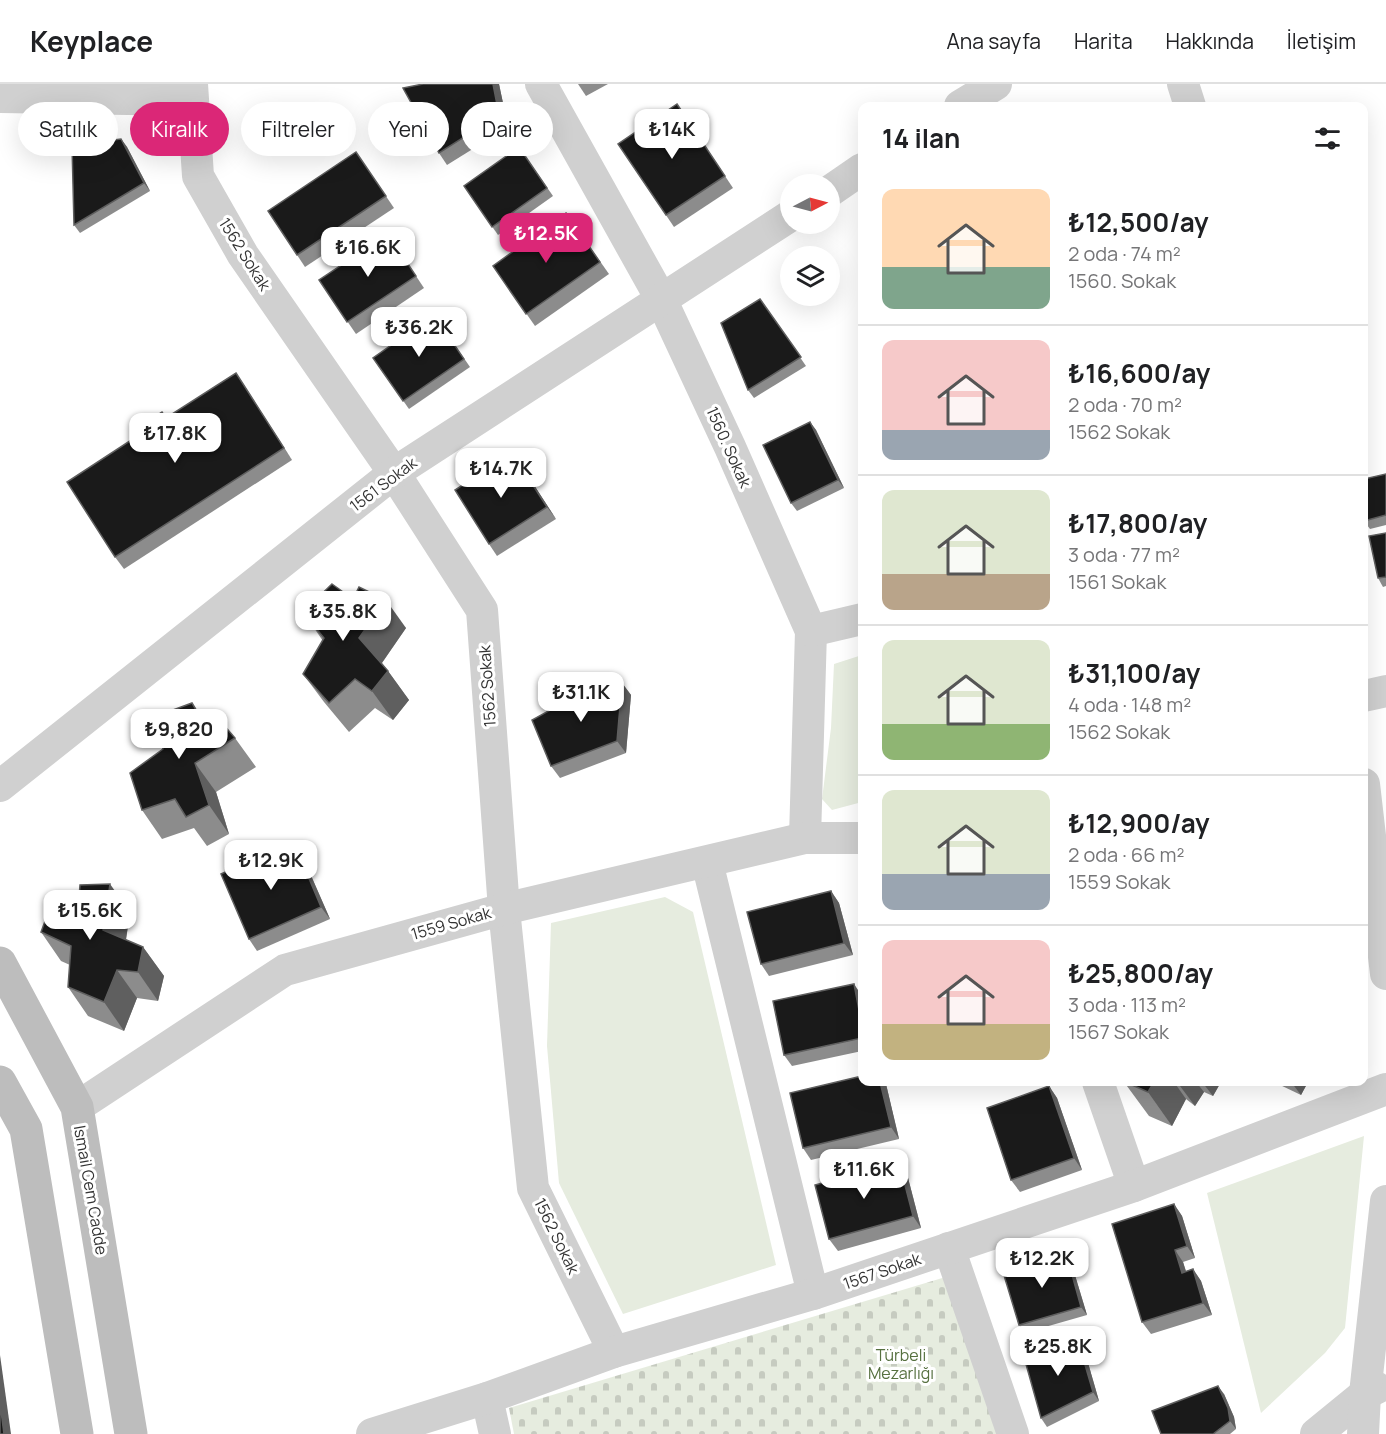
<!DOCTYPE html>
<html lang="tr">
<head>
<meta charset="utf-8">
<style>
	:root { --surface:#fff; --page:#f6f6f6; --text:#202124; --muted:#757577; --line:#e0e0e0; --accent:#db2777 }
	body { margin:0; font-family:Manrope,sans-serif; background:var(--page); color:var(--text); height:100vh; display:flex; flex-direction:column; font-size:22px; white-space:nowrap }
	* { box-sizing:border-box; margin:0 }
	p { font-size:20px; color:var(--muted) }
	.icon { flex:none; width:33px; height:33px; fill:none; stroke:currentColor; stroke-width:2; stroke-linecap:round; stroke-linejoin:round }
	.map { position:relative; flex:1; overflow:hidden }
	.sheet { position:absolute; left:858px; top:18px; width:510px; height:984px; display:flex; flex-direction:column; background:var(--surface); border-radius:12px; box-shadow:0 6px 24px #0002 }
	.sheet>* { flex:none }
	.guide { position:absolute; left:18px; top:18px; width:570px; height:54px; display:flex; gap:12px }
	.needle { width:39px; rotate:84deg }
	.tools { position:absolute; left:780px; top:90px; display:grid; gap:12px }
	.tools a { display:grid; place-items:center; width:60px; height:60px; border-radius:50%; background:var(--surface); box-shadow:0 6px 24px #0002; font-size:30px }
	.price { position:absolute; translate:-50% -51px; padding:0 14px; border-radius:12px; background:#fff; color:#222; font-size:20px; line-height:39px; filter:drop-shadow(0 2px 3px #0008) }
	.price::after { content:''; position:absolute; left:50%; top:36px; width:18px; height:14px; margin-left:-9px; background:inherit; clip-path:polygon(0 0,100% 0,50% 100%) }
	.price.active { background:var(--accent); color:#fff }
	ul { padding:0; list-style:none }
	li { display:flex; align-items:center; gap:18px; height:150px; padding:0 24px }
	li+li { border-top:2px solid var(--line) }
	li span { display:grid; place-items:center; flex:none; width:168px; height:120px; border-radius:12px; color:#555 }
	li>.icon { margin-inline-start:auto }
	span .icon { width:72px; height:72px; fill:#fffc; stroke-width:1 }
	li b { font-size:26px }
	h2 { display:flex; justify-content:space-between; align-items:center; height:72px; padding:0 24px; font-size:26px }
	.tag { padding:0 21px; border-radius:27px; background:var(--surface); box-shadow:0 6px 24px #0002; font-size:21px; line-height:54px }
	.tag.active { background:var(--accent); color:#fff }
	header { display:flex; align-items:center; gap:36px; box-sizing:border-box; height:84px; padding:0 30px; background:var(--surface); border-bottom:2px solid var(--line) }
	header strong { font-size:28px }
	nav { display:flex; gap:33px; margin-inline-start:auto; font-size:21px }
	.map>svg:first-child { display:block }
	.cemetery { fill:url(#cemetery-stones) }
	.park { fill:#e6ecdf }
	.lines { fill:none; stroke-linecap:round; stroke-linejoin:round }
	.minor { stroke:#d0d0d0; stroke-width:32 }
	.secondary { stroke:#bdbdbd; stroke-width:33 }
	.wall { fill:#8c8c8c }
	.shaded-wall { fill:#5f5f5f }
	.building { fill:#1a1a1a; stroke:#5f5f5f; stroke-width:1.5 }
	.labels { text-anchor:middle; dominant-baseline:central; stroke-width:6; stroke-linejoin:round; paint-order:stroke }
	.street-label { font-size:16px; fill:#333; stroke:#fff }
	.park-label { font-size:16px; fill:#56703f; stroke:#fff }
</style>
</head>
<body>
<header>
<strong>Keyplace</strong>
<nav><a>Ana sayfa</a><a>Harita</a><a>Hakkında</a><a>İletişim</a></nav>
</header>
<div class="map">
<svg width="1386" height="1350" viewBox="0 0 1386 1350">
	<defs>
		<pattern id="cemetery-stones" width="16" height="16" patternUnits="userSpaceOnUse" patternTransform="scale(1.5)"><rect width="16" height="16" fill="#e6ecdf"/><path d="M2 7V4a2 2 0 0 1 4 0v3zM10 15v-3a2 2 0 0 1 4 0v3z" fill="#c6cbc0"/></pattern>
	</defs>
	<rect width="100%" height="100%" fill="#fff"/>
	<path class="cemetery" d="M949,1192L1000,1350H514L509,1324Z"/>
	<g class="park">
		<path d="M862,571V718L832,726L822,715L831,644L834,580Z"/>
		<path d="M665,813L693,828L776,1181L623,1230L559,1099L547,962L551,839Z"/>
		<path d="M1364,1052L1345,1244L1325,1269L1261,1329L1207,1109Z"/>
	</g>
	<g class="lines">
		<g class="minor">
			<path d="M192,0L198,92L243,171L394,389L482,526L504,825L533,1104L614,1268"/>
			<path d="M541,0L661,215L730,363L811,547L805,754"/>
			<path d="M1183,0L1190,22"/>
			<path d="M0,13L192,16"/>
			<path d="M960,22L996,0"/>
			<path d="M830,107L862,85"/>
			<path d="M811,547L862,535"/>
			<path d="M1364,612L1386,607"/>
			<path d="M1364,700L1386,890"/>
			<path d="M0,702L394,389L790,132"/>
			<path d="M707,778L813,1210"/>
			<path d="M1098,998L1134,1102"/>
			<path d="M77,1023L285,886L504,825L805,754H862"/>
			<path d="M949,1164L1013,1350"/>
			<path d="M487,1314L495,1350"/>
			<path d="M372,1350L487,1314L614,1268L813,1210L1134,1102L1386,1005"/>
			<path d="M1316,1350L1365,1310L1377,1304"/>
			<path d="M1363,1350L1365,1310L1386,1117"/>
		</g>
		<g class="secondary">
			<path d="M0,879L77,1023L131,1350"/>
			<path d="M0,998L26,1045L77,1350"/>
		</g>
	</g>
	<g class="wall">
		<path d="M499,0L508,43L447,81L439,69Z"/>
		<path d="M578,0H608L586,12Z"/>
		<path d="M677,20L733,104L674,143L618,60Z"/>
		<path d="M121,55L127,63L150,107L80,149L74,141Z"/>
		<path d="M519,63L553,112L498,151L464,102Z"/>
		<path d="M356,68L394,124L305,183L268,127Z"/>
		<path d="M566,129L609,190L535,242L493,182Z"/>
		<path d="M388,150L424,204L356,250L319,196Z"/>
		<path d="M760,215L806,282L754,314L748,306Z"/>
		<path d="M434,231L470,283L409,325L373,274Z"/>
		<path d="M236,289L292,376L124,485L115,473L166,334Z"/>
		<path d="M810,338L816,346L844,404L797,427L791,419Z"/>
		<path d="M521,381L556,435L497,472L489,460Z"/>
		<path d="M1386,390V441L1370,445L1364,437Z"/>
		<path d="M1386,449V502L1383,503L1378,494Z"/>
		<path d="M353,515L406,544L382,579L388,587L409,616L393,636L375,624L349,648L324,618L303,590L323,557L303,528Z"/>
		<path d="M622,599L631,611L626,669L560,694L551,682Z"/>
		<path d="M192,619L206,639L235,654L256,683L216,708L229,750L207,762L194,744L162,755L142,726L163,665Z"/>
		<path d="M294,759L302,771L330,835L257,867L249,855Z"/>
		<path d="M831,807L839,819L853,871L769,892L761,880Z"/>
		<path d="M130,828L126,856L143,863L164,892L158,917L137,914L124,947L88,932L68,903L70,881L61,877L41,848Z"/>
		<path d="M862,912V967L792,982L784,971Z"/>
		<path d="M1124,998H1221L1213,1012L1204,1008L1195,1022L1186,1015L1172,1042L1149,1032Z"/>
		<path d="M1276,998H1308L1301,1011L1278,1000Z"/>
		<path d="M886,1000L899,1055L811,1076L803,1064Z"/>
		<path d="M1049,1002L1057,1014L1082,1086L1020,1108L1011,1096Z"/>
		<path d="M899,1078L907,1090L921,1144L838,1167L829,1155Z"/>
		<path d="M1174,1120L1182,1132L1195,1174L1183,1178L1186,1187L1193,1185L1201,1197L1212,1231L1151,1250L1142,1238Z"/>
		<path d="M1071,1178L1087,1231L1024,1249L1019,1241Z"/>
		<path d="M1084,1265L1099,1317L1047,1343L1041,1334Z"/>
		<path d="M1224,1310L1234,1333L1236,1345L1230,1350H1161Z"/>
	</g>
	<g class="shaded-wall">
		<path d="M493,0H499L508,43L499,31Z"/>
		<path d="M121,55L127,63L150,107L144,99Z"/>
		<path d="M236,289L244,301L292,376L284,364Z"/>
		<path d="M810,338L816,346L844,404L838,396Z"/>
		<path d="M512,369L521,381L556,435L547,423Z"/>
		<path d="M386,516L406,544L379,583L359,554Z"/>
		<path d="M388,587L409,616L393,636L372,607Z"/>
		<path d="M622,599L631,611L626,669L617,657Z"/>
		<path d="M192,619L212,648L205,641Z"/>
		<path d="M195,679L216,708L229,750L209,721Z"/>
		<path d="M294,759L302,771L330,835L321,823Z"/>
		<path d="M110,800L130,828L123,875L103,846Z"/>
		<path d="M831,807L839,819L853,871L844,859Z"/>
		<path d="M143,863L164,892L158,917L138,888Z"/>
		<path d="M117,886L137,914L124,947L104,918Z"/>
		<path d="M854,900L862,912V942Z"/>
		<path d="M880,998H884L886,1000L899,1055L891,1043Z"/>
		<path d="M1154,998H1174L1186,1015L1172,1042L1148,1008Z"/>
		<path d="M1177,998H1196L1204,1008L1195,1022Z"/>
		<path d="M1202,998H1221L1213,1012Z"/>
		<path d="M1291,998H1308L1301,1011Z"/>
		<path d="M1049,1002L1057,1014L1082,1086L1074,1074Z"/>
		<path d="M899,1078L907,1090L921,1144L913,1132Z"/>
		<path d="M1174,1120L1182,1132L1195,1174L1187,1162Z"/>
		<path d="M1175,1166L1183,1178L1190,1201L1182,1189Z"/>
		<path d="M1066,1169L1071,1178L1087,1231L1081,1223Z"/>
		<path d="M1193,1185L1201,1197L1212,1231L1203,1219Z"/>
		<path d="M1078,1257L1084,1265L1099,1317L1093,1308Z"/>
		<path d="M0,1271L11,1350H4L0,1319Z"/>
		<path d="M1218,1302L1224,1310L1234,1333L1236,1345L1230,1337Z"/>
	</g>
	<g class="building">
		<path d="M423,0H493L499,31L439,69L403,4Z"/>
		<path d="M677,20L725,92L666,131L618,60Z"/>
		<path d="M121,55L144,99L74,141L72,61Z"/>
		<path d="M519,63L547,104L492,143L464,102Z"/>
		<path d="M356,68L386,112L297,171L268,127Z"/>
		<path d="M566,129L600,178L526,230L493,182Z"/>
		<path d="M388,150L416,192L347,238L319,196Z"/>
		<path d="M760,215L801,273L748,306L721,239Z"/>
		<path d="M434,231L464,275L403,317L373,274Z"/>
		<path d="M236,289L284,364L115,473L67,398L136,353L133,347L162,328L166,334Z"/>
		<path d="M810,338L838,396L791,419L763,361Z"/>
		<path d="M512,369L547,423L489,460L455,406Z"/>
		<path d="M1386,390V431L1364,437V395Z"/>
		<path d="M1386,449V493L1378,494L1369,452Z"/>
		<path d="M332,500L353,515L359,503L386,516L359,554L388,587L372,607L355,595L329,619L303,590L324,554L303,528Z"/>
		<path d="M610,593L622,599L617,657L551,682L532,636Z"/>
		<path d="M192,619L205,641L216,632L235,654L195,679L209,721L186,733L175,715L142,726L130,689L163,665L154,633Z"/>
		<path d="M294,759L321,823L249,855L221,790Z"/>
		<path d="M110,800L103,846L143,863L138,888L117,886L104,918L68,903L71,862L41,848L55,810L79,814L80,801Z"/>
		<path d="M831,807L844,859L761,880L747,828Z"/>
		<path d="M854,900L862,942V954L784,971L773,917Z"/>
		<path d="M862,992V998H880L891,1043L803,1064L790,1009Z"/>
		<path d="M1125,998H1154L1148,1008Z"/>
		<path d="M1049,1002L1074,1074L1011,1096L987,1024Z"/>
		<path d="M899,1078L913,1132L829,1155L815,1101Z"/>
		<path d="M1174,1120L1187,1162L1175,1166L1182,1189L1193,1185L1203,1219L1142,1238L1112,1140Z"/>
		<path d="M1066,1169L1081,1223L1019,1241L1003,1188Z"/>
		<path d="M1078,1257L1093,1308L1041,1334L1024,1273Z"/>
		<path d="M1218,1302L1228,1324L1230,1337L1213,1350H1161L1152,1327Z"/>
		<path d="M0,1319L4,1350H0Z"/>
	</g>
	<g class="labels">
		<g class="street-label">
			<text transform="translate(245 170) rotate(58)">1562 Sokak</text>
			<text transform="translate(729 363) rotate(66)">1560. Sokak</text>
			<text transform="translate(383 400) rotate(-37)">1561 Sokak</text>
			<text transform="translate(487 602) rotate(-94)">1562 Sokak</text>
			<text transform="translate(451 839) rotate(-16)">1559 Sokak</text>
			<text transform="translate(91 1106) rotate(80)">Ismail Cem Cadde</text>
			<text transform="translate(557 1152) rotate(64)">1562 Sokak</text>
			<text transform="translate(882 1187) rotate(-19)">1567 Sokak</text>
		</g>
		<g class="park-label">
			<text x="901" y="1271">Türbeli<tspan x="901" dy="18">Mezarlığı</tspan></text>
		</g>
	</g>
</svg>
<div class="tools">
<a><svg class="needle" viewBox="-14 -14 28 28"><path d="M0-13l5 13h-10z" fill="#e53935"/><path d="M0 13l5-13h-10z" fill="#757577"/></svg></a>
<a><svg class="icon" aria-label="layers" viewBox="0 0 24 24"><path d="M12 4l9 5-9 5-9-5zM3 14l9 5 9-5"/></svg></a>
</div>
<b class="price" style="left:672px;top:76px">₺14K</b>
<b class="price active" style="left:546px;top:180px">₺12.5K</b>
<b class="price" style="left:368px;top:194px">₺16.6K</b>
<b class="price" style="left:419px;top:274px">₺36.2K</b>
<b class="price" style="left:175px;top:380px">₺17.8K</b>
<b class="price" style="left:501px;top:415px">₺14.7K</b>
<b class="price" style="left:343px;top:558px">₺35.8K</b>
<b class="price" style="left:581px;top:639px">₺31.1K</b>
<b class="price" style="left:179px;top:676px">₺9,820</b>
<b class="price" style="left:271px;top:807px">₺12.9K</b>
<b class="price" style="left:90px;top:857px">₺15.6K</b>
<b class="price" style="left:864px;top:1116px">₺11.6K</b>
<b class="price" style="left:1042px;top:1205px">₺12.2K</b>
<b class="price" style="left:1058px;top:1293px">₺25.8K</b>
<div class="guide">
<a class="tag">Satılık</a>
<a class="tag active">Kiralık</a>
<a class="tag">Filtreler</a>
<a class="tag">Yeni</a>
<a class="tag">Daire</a>
</div>
<section class="sheet">
<h2>14 ilan<svg class="icon" aria-label="filters" viewBox="0 0 24 24"><path d="M4 7h16M4 17h16"/><circle cx="9" cy="7" r="2"/><circle cx="15" cy="17" r="2"/></svg></h2>
<ul>
<li><span style="background:linear-gradient(#ffd9b3 65%,#7fa58c 0)"><svg class="icon" aria-label="home" viewBox="0 0 24 24"><path d="M3 11l9-7 9 7M6 9v11h12V9"/></svg></span><div><b>₺12,500/ay</b><p>2 oda · 74 m²</p><p>1560. Sokak</p></div></li>
<li><span style="background:linear-gradient(#f6c9c9 75%,#9aa5b1 0)"><svg class="icon" aria-label="home" viewBox="0 0 24 24"><path d="M3 11l9-7 9 7M6 9v11h12V9"/></svg></span><div><b>₺16,600/ay</b><p>2 oda · 70 m²</p><p>1562 Sokak</p></div></li>
<li><span style="background:linear-gradient(#dfe7d0 70%,#b9a48a 0)"><svg class="icon" aria-label="home" viewBox="0 0 24 24"><path d="M3 11l9-7 9 7M6 9v11h12V9"/></svg></span><div><b>₺17,800/ay</b><p>3 oda · 77 m²</p><p>1561 Sokak</p></div></li>
<li><span style="background:linear-gradient(#dfe7d0 70%,#8fb573 0)"><svg class="icon" aria-label="home" viewBox="0 0 24 24"><path d="M3 11l9-7 9 7M6 9v11h12V9"/></svg></span><div><b>₺31,100/ay</b><p>4 oda · 148 m²</p><p>1562 Sokak</p></div></li>
<li><span style="background:linear-gradient(#dfe7d0 70%,#9aa5b1 0)"><svg class="icon" aria-label="home" viewBox="0 0 24 24"><path d="M3 11l9-7 9 7M6 9v11h12V9"/></svg></span><div><b>₺12,900/ay</b><p>2 oda · 66 m²</p><p>1559 Sokak</p></div></li>
<li><span style="background:linear-gradient(#f6c9c9 70%,#c2b280 0)"><svg class="icon" aria-label="home" viewBox="0 0 24 24"><path d="M3 11l9-7 9 7M6 9v11h12V9"/></svg></span><div><b>₺25,800/ay</b><p>3 oda · 113 m²</p><p>1567 Sokak</p></div></li>
</ul>
</section>
</div>
</body>
</html>
